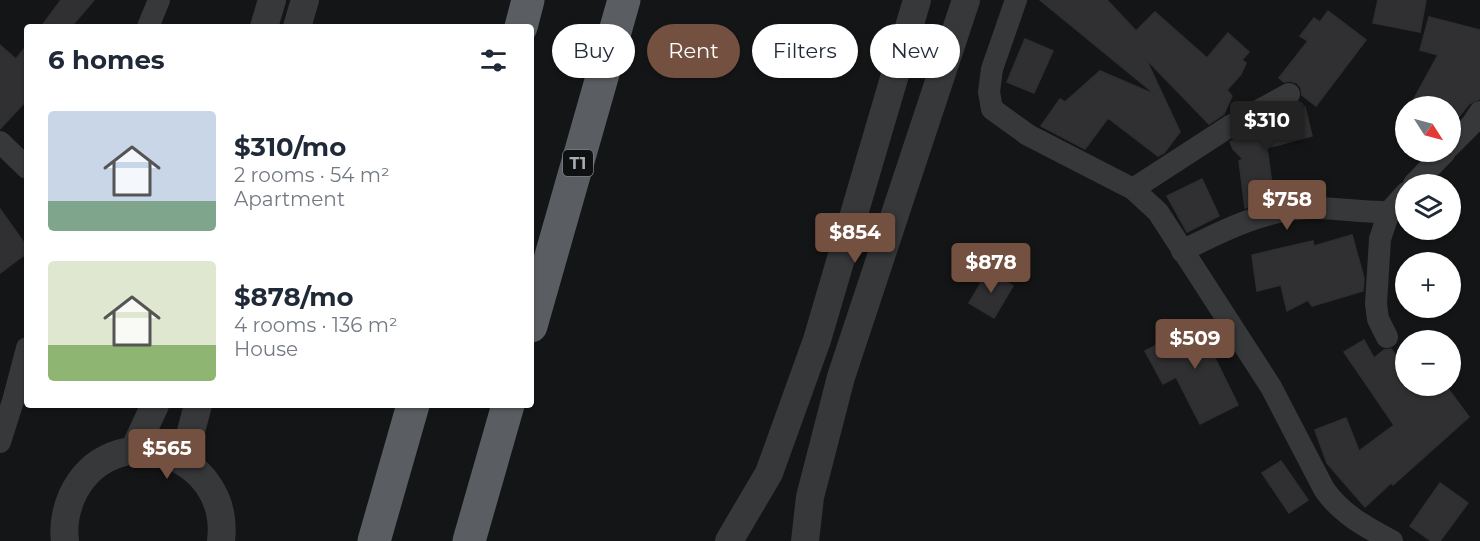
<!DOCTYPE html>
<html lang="en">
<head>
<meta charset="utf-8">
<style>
	:root { --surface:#fff; --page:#f6f6f7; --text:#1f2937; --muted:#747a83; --accent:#73503f }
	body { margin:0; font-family:Montserrat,sans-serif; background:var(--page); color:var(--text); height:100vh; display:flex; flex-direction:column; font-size:22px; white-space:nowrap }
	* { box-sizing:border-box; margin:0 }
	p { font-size:20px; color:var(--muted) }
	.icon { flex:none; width:33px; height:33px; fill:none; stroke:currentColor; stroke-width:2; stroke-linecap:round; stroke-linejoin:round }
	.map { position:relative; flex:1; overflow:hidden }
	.drawer { position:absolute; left:24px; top:24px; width:510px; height:384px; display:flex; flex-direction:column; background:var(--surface); border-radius:6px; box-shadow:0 2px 4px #0004 }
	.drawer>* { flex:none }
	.guide { position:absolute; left:552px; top:24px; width:570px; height:54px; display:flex; gap:12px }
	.needle { width:39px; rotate:126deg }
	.fabs { position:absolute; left:1395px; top:96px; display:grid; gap:12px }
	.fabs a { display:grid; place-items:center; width:66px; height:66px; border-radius:50%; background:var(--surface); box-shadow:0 2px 4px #0004; font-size:30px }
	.price { position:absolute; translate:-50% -51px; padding:0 14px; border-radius:6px; background:var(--accent); color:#fff; font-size:20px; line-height:39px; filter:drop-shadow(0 2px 3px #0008) }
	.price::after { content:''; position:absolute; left:50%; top:36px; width:18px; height:14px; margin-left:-9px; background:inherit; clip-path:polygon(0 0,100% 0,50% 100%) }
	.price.active { background:#222; color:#fff }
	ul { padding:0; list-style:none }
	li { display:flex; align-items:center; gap:18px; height:150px; padding:0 24px }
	li span { display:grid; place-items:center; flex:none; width:168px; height:120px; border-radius:6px; color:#555 }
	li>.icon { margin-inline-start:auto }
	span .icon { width:72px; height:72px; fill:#fffc; stroke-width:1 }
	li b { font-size:26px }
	h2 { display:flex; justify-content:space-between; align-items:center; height:72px; padding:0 24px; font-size:26px }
	.chip { padding:0 21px; border-radius:27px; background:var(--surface); box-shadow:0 2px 4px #0004; font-size:21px; line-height:54px }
	.chip.active { background:var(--accent); color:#fff }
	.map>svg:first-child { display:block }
	.building { fill:#303032; stroke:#2f2f32; stroke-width:1.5 }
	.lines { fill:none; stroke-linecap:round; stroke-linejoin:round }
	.minor { stroke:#36383a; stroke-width:22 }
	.tertiary { stroke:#36383a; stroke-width:28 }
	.trunk { stroke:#5a5e62; stroke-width:33 }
	.labels { text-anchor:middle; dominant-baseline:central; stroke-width:4.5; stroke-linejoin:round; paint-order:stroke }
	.shield { fill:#0f1011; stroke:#7a7f83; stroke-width:1.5 }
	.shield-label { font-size:16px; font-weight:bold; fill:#a8afb4 }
</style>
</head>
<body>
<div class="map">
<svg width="1480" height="541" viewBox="0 0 1480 541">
	<rect width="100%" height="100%" fill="#141516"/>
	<g class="building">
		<path d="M61,0H94L71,27H41Z"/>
		<path d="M1040,0H1107L1136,31L1155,12L1207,58L1228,33L1249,52L1242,60L1246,63L1241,74L1227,90L1232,96L1224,114L1209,124L1146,59L1180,132L1164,153L1158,156L1108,118L1085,149L1041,126L1060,99L1065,102L1100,71L1156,95Z"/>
		<path d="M1378,0H1426L1420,32L1373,23Z"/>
		<path d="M1328,11L1366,40L1316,106L1302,95L1301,88L1297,83L1290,81L1284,82L1279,78L1308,41L1300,36L1314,18L1320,22Z"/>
		<path d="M1429,17L1480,30V99L1469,104L1453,124L1450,122V106H1410L1438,55L1420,50Z"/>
		<path d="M1025,39L1053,51L1034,93L1007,82Z"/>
		<path d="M0,45L16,59L27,45V100L0,129Z"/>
		<path d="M1305,107L1312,136L1267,148L1274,199L1245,208L1239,161L1243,159L1233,149L1230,142L1280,114Z"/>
		<path d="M1202,179L1219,216L1187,232L1167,196Z"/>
		<path d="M0,209L27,247V253L0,273Z"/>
		<path d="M1352,235L1364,278L1363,291L1312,306L1308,300L1287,311L1281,285L1257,291L1252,255L1313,241L1314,246Z"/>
		<path d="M988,271L1013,286L994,318L969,303Z"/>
		<path d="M1204,320L1222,354L1215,358L1238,405L1200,424L1176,377L1163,384L1145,351Z"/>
		<path d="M1364,340L1374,358L1384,350L1391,349L1406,368V386H1446L1469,417L1393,485L1391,483L1365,507L1327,463L1315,430L1346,418L1359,451L1394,425L1344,352Z"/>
		<path d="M1281,461L1308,500L1289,513L1262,473Z"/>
		<path d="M1440,483L1468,503L1440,541H1431L1410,526Z"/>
	</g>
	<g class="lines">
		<g class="minor">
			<path d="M1016,0L992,69L989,92L992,109L1028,135L1133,189L1158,212L1271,387L1324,489C1341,514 1366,527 1392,541"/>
			<path d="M148,27L159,0"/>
			<path d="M0,142L27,168"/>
			<path d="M1450,146L1472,124L1480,112"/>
			<path d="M1414,184L1445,152"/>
			<path d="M1133,189L1230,126L1289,94"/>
			<path d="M1182,251C1224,230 1267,208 1315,208C1340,208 1364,213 1389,212"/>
			<path d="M1387,337L1378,319L1376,304L1380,239L1389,212L1406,193"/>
			<path d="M0,442L13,401L27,348"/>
		</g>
		<g class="tertiary">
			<path d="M264,27L272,0"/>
			<path d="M297,27L305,0"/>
			<path d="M134,450L155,405"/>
			<path d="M183,461L198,405"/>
			<path d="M65,541C63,526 66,510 72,496C110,414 232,451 221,541"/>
			<path d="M729,541L769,473L817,340L917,0"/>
			<path d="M805,541L810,497L841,377L966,0"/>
		</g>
		<g class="trunk">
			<path d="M521,27L528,0"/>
			<path d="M531,326L624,0"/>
			<path d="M374,541L413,405"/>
			<path d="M469,541L508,405"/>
		</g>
	</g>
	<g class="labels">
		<rect class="shield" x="563" y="150" width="30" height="26" rx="4.5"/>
		<g class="shield-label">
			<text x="578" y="163">T1</text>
		</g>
	</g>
</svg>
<div class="fabs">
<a><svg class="needle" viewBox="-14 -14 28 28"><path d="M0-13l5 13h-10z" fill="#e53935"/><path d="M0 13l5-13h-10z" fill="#747a83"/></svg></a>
<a><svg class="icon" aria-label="layers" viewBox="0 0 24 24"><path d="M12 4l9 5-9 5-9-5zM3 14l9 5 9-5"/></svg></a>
<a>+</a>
<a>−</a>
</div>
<b class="price active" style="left:1267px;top:152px">$310</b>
<b class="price" style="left:1287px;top:231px">$758</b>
<b class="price" style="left:855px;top:264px">$854</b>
<b class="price" style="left:991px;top:294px">$878</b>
<b class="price" style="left:1195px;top:370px">$509</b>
<b class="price" style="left:167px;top:480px">$565</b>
<div class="guide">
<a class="chip">Buy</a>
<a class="chip active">Rent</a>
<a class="chip">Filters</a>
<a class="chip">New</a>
</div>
<section class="drawer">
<h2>6 homes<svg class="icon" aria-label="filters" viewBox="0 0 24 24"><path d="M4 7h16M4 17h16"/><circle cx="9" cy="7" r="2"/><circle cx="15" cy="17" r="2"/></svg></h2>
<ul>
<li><span style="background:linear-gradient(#c9d6e8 75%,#7fa58c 0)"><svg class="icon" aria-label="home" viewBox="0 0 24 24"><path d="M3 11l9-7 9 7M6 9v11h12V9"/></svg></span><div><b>$310/mo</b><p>2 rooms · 54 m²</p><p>Apartment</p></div></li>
<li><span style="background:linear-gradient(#dfe7d0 70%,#8fb573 0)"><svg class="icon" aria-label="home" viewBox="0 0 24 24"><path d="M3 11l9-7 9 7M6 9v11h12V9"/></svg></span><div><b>$878/mo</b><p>4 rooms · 136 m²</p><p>House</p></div></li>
</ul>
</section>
</div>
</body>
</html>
